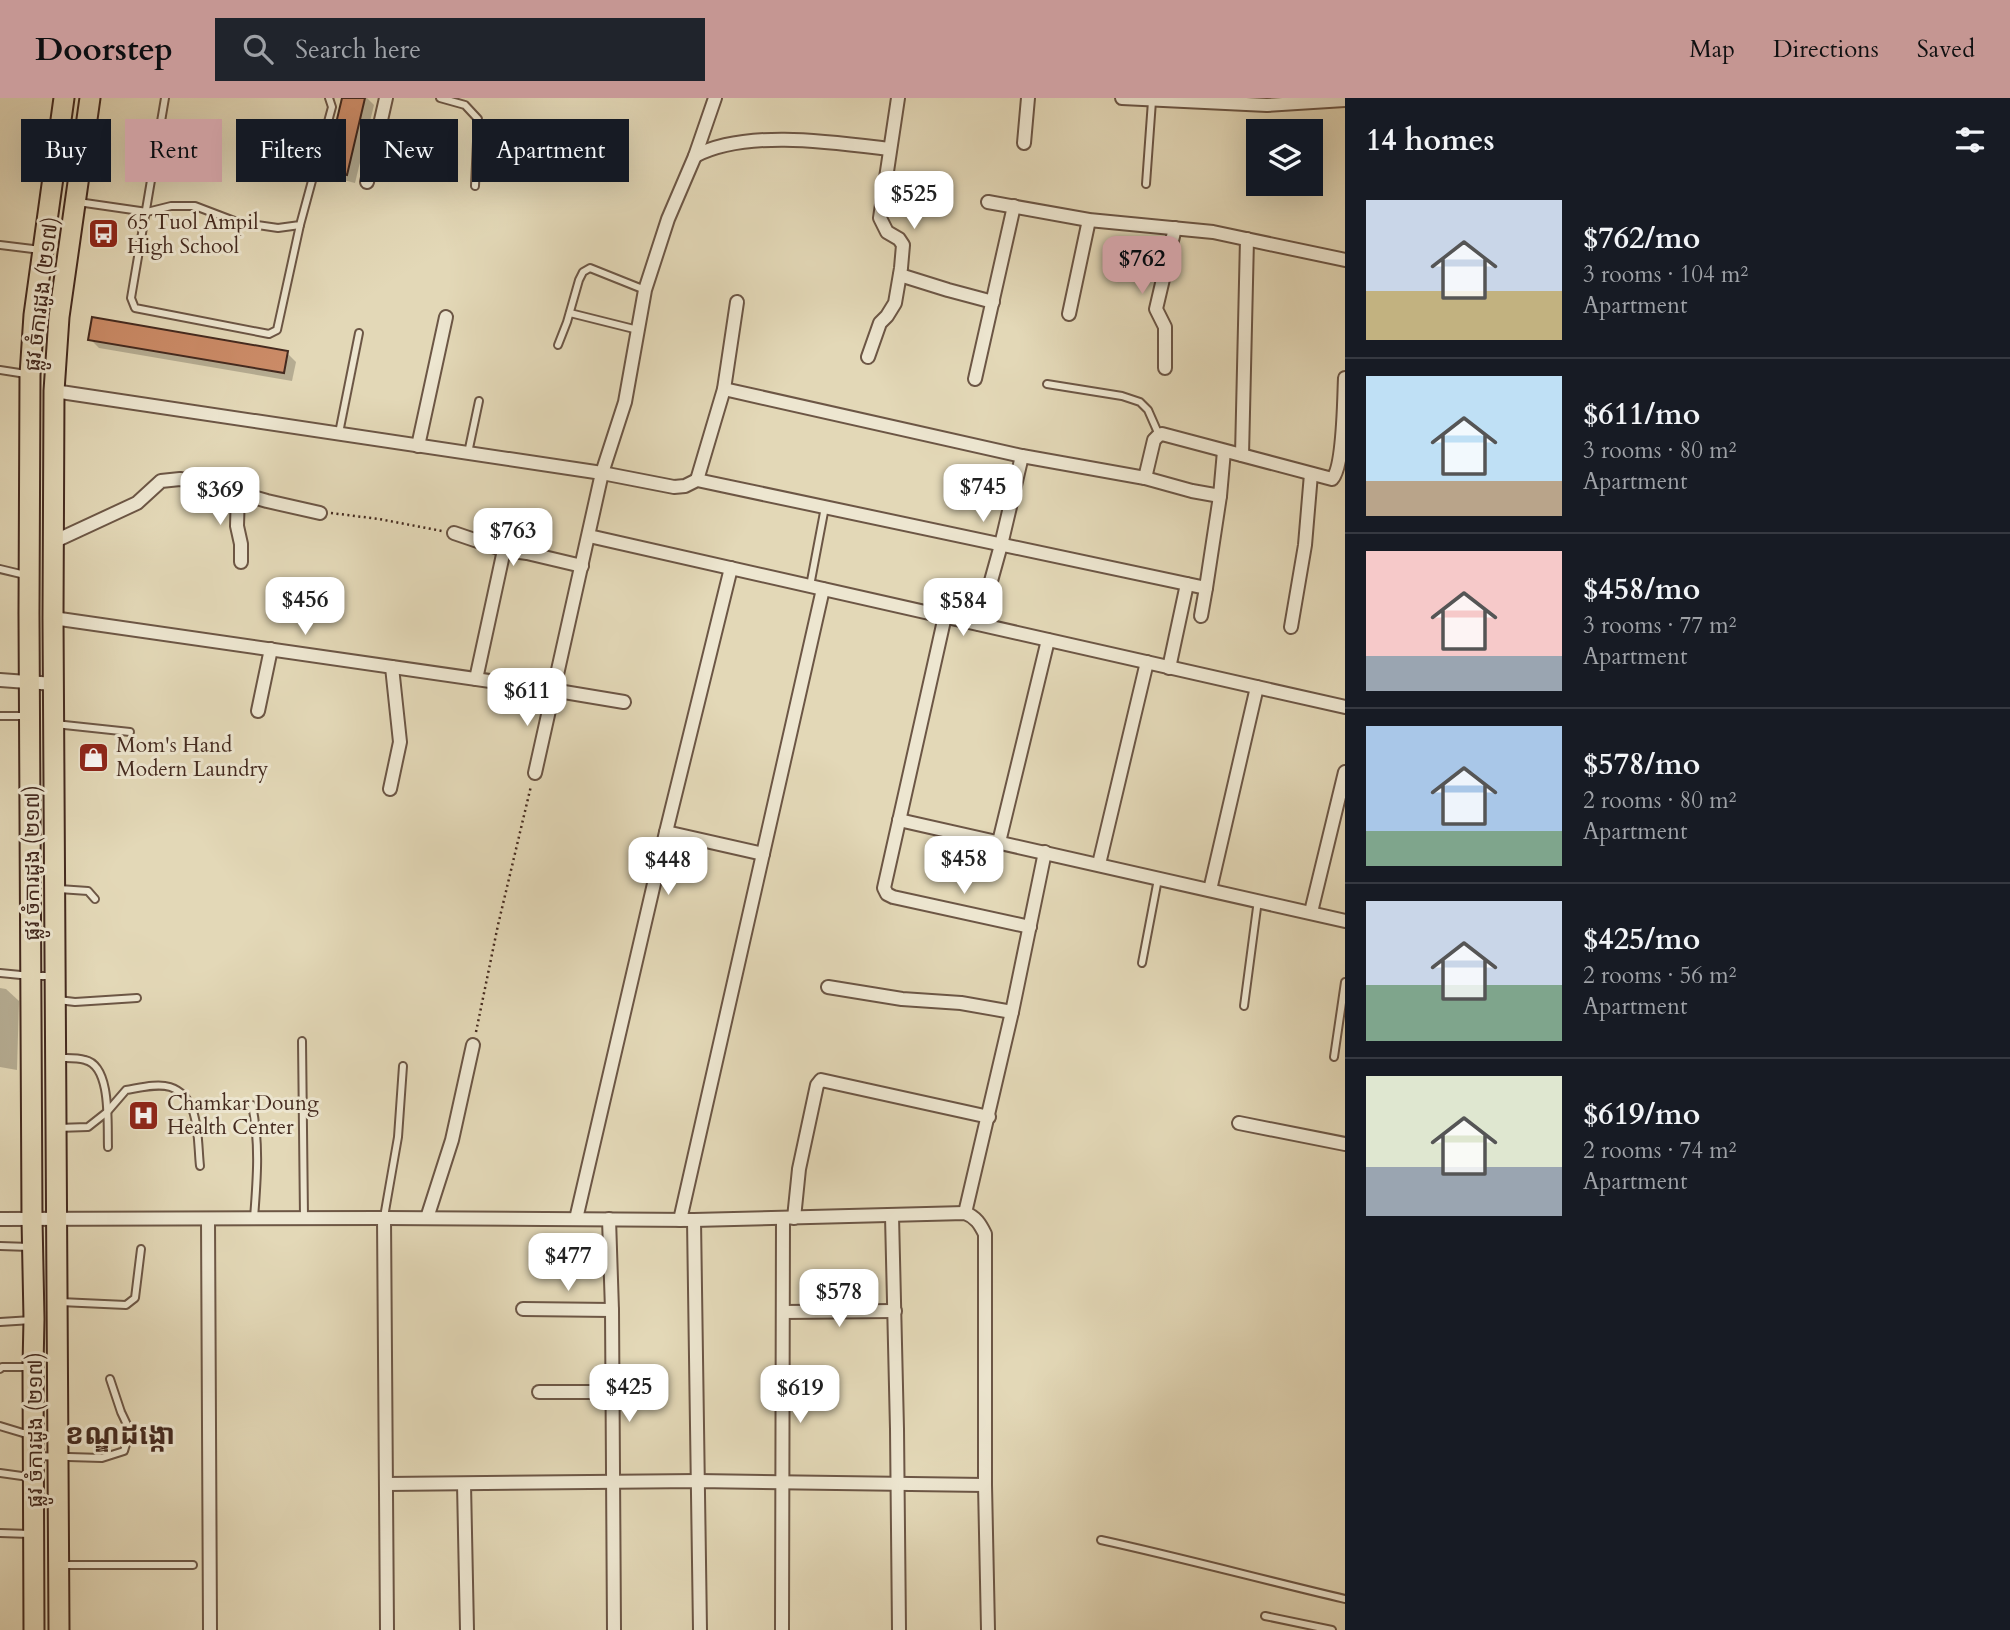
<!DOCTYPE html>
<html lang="en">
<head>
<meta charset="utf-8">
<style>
	:root { --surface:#171b24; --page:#20242c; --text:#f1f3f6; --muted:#9ea1a6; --line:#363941; --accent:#c59692 }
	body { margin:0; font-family:Cardo,"Noto Sans Khmer",serif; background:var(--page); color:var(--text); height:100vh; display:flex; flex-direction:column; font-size:26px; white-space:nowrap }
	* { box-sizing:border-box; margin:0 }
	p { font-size:23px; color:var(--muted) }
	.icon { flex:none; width:38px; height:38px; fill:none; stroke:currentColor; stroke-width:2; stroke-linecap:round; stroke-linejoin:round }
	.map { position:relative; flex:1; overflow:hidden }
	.side { display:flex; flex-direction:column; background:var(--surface); width:665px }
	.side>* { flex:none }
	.top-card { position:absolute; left:21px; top:21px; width:665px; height:63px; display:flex; gap:14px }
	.controls { position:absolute; left:1246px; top:21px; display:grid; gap:14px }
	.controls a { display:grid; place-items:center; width:77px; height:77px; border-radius:0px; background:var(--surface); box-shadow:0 7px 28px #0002; font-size:35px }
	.price { position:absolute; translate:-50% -60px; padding:0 16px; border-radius:14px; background:#fff; color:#222; font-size:23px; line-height:46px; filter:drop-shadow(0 2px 4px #0008) }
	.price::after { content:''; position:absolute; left:50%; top:42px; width:21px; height:16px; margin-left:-10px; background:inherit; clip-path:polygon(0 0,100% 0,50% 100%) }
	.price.active { background:var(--accent); color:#111 }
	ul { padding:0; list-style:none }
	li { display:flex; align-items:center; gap:21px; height:175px; padding:0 21px }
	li+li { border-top:2px solid var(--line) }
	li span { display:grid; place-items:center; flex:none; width:196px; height:140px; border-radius:0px; color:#555 }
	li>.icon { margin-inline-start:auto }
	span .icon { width:84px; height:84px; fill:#fffc; stroke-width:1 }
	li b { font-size:30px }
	h2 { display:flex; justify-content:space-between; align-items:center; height:84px; padding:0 21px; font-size:30px }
	.tag { padding:0 24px; border-radius:0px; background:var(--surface); box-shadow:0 7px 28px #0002; font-size:24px; line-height:63px }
	.tag.active { background:var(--accent); color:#111 }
	header { display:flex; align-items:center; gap:42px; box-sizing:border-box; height:98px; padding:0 35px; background:var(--accent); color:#111 }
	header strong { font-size:33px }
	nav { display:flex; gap:38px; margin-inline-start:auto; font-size:24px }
	.search { width:490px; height:63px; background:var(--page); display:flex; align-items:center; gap:18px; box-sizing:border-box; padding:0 24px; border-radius:0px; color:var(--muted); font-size:26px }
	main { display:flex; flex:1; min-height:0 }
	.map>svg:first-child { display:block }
	.shadow { fill:#0003 }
	.building { fill:#cb8b67; stroke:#442a1f; stroke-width:2 }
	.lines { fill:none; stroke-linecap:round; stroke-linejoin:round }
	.service-casing { stroke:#6c5645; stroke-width:10 }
	.minor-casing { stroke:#6c5645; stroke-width:16 }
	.primary-casing { stroke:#442a1f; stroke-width:23 }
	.path { stroke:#442a1f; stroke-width:2.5; stroke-dasharray:2 3.5; stroke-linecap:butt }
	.service { stroke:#ede6d0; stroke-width:6 }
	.minor { stroke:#ede6d0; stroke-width:12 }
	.primary { stroke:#e3d8b7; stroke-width:19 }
	.labels { text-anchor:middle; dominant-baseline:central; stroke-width:6; stroke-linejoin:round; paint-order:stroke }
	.poi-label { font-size:21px; fill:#442a1f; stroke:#ede6d0; text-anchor:start }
	.street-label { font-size:21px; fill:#442a1f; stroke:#ede6d0 }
	.district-label { font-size:28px; font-weight:bold; fill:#442a1f; stroke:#ede6d0 }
</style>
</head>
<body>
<header>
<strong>Doorstep</strong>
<div class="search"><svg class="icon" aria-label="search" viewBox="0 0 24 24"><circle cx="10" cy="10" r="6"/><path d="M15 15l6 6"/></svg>Search here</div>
<nav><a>Map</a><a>Directions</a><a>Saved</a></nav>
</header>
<main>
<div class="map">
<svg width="1345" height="1532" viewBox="0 0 1345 1532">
	<rect width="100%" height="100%" fill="#e3d8b7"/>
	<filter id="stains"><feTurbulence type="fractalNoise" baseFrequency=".00286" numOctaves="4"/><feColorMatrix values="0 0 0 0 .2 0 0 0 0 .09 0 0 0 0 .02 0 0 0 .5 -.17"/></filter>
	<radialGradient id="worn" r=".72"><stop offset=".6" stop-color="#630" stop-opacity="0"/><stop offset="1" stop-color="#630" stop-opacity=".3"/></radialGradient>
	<g class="shadow">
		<path d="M344,0H367L374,7L355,85L335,80L327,71Z"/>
		<path d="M90,241L287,255L296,264L292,283L99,250Z"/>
		<path d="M0,890L6,891L19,903L17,972L0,969Z"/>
	</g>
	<g class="building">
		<path d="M342,0H365L347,77L325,72Z"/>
		<path d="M92,219L288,253L284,275L88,242Z"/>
	</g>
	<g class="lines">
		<defs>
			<g id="service">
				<path d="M165,0L131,200L135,210L269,236L277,232L300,127"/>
				<path d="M440,0L465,7L478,21L475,88"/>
				<path d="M1146,86L1152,3"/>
				<path d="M78,104L147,114L171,108H195L237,124L278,130L300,127L332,9L329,0"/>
				<path d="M0,147L41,152"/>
				<path d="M570,215L638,232"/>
				<path d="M558,247L567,224L579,182L583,174L590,170L645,192"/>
				<path d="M0,272L26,276"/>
				<path d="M1047,286L1122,298L1140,304L1148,312L1159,337"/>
				<path d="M339,335L359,235"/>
				<path d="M468,355L479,303"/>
				<path d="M0,471L25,477"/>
				<path d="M810,488L825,409"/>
				<path d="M0,618H26"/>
				<path d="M55,626L130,634"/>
				<path d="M59,791L88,793L95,801"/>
				<path d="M1142,865L1158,781"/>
				<path d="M0,875L31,878H54"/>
				<path d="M58,902L75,904L137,900"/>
				<path d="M1244,908L1258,802"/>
				<path d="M302,943L304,1119"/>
				<path d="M1334,959L1345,884"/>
				<path d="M57,960C66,960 76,959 85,962C112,968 107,1027 108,1049"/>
				<path d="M252,1007C260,1045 257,1082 254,1120"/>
				<path d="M57,1030L88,1029L107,1014L126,992C139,990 157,985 170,989C201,999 197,1042 200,1068"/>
				<path d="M384,1119L398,1039L403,968"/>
				<path d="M0,1148L30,1149"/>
				<path d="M60,1204L126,1207L135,1200L141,1151"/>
				<path d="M0,1224L32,1222"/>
				<path d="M0,1271L2,1269H31"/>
				<path d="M0,1328L23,1335L32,1336"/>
				<path d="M35,1358L102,1360L124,1353L130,1333L121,1314L110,1281"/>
				<path d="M0,1375L29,1379"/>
				<path d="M0,1435L30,1436"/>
				<path d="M1101,1442C1183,1460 1264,1482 1345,1501"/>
				<path d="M62,1467H193"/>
				<path d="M1265,1518L1332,1532"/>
			</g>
			<g id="minor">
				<path d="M1122,0L1267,7L1345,2"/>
				<path d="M1024,45L1028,0"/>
				<path d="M695,58C746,31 833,44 889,51"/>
				<path d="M367,84L386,0"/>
				<path d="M988,104L1089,122L1213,134L1345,162"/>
				<path d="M900,177L948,192L993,204"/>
				<path d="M1069,216L1089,122"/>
				<path d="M868,259L880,225L887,218L895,205L901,170L903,147L899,141L887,134L880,120L898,0"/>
				<path d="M1165,270V229L1156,211L1175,130"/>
				<path d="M975,281L1014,108"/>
				<path d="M724,291L1022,358L1145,380L1192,393L1220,398L1224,353"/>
				<path d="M54,293L602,375L674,389L685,388L697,382L1206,490L1220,398"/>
				<path d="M418,348L446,219"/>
				<path d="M1242,357L1247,141"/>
				<path d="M1145,380L1154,342L1159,337L1162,336L1332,381C1344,369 1344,299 1345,280"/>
				<path d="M697,382L724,291L737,204"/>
				<path d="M238,394L237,428L241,446V464"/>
				<path d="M454,435L504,452L527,455L582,468"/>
				<path d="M589,438L1345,609"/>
				<path d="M53,444L137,405L161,383L180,381L204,385L267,403L320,415"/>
				<path d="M945,518L884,790L887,796L893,799L1030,829"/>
				<path d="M1201,518L1206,490"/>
				<path d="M53,520L552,592L624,604"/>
				<path d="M979,526L1001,447L1022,358"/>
				<path d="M1291,529L1305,447L1311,376"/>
				<path d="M1169,570L1187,486"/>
				<path d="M476,581L504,452"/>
				<path d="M0,582L54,586"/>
				<path d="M258,613L271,551"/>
				<path d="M535,675L602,375L625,304L645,192L668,121L695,58L715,0"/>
				<path d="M390,691L400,644L392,569"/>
				<path d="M899,722L1345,823"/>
				<path d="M666,734L763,756"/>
				<path d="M999,744L1048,542"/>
				<path d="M1099,766L1147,564"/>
				<path d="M1210,792L1257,589"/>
				<path d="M1311,814L1345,674"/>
				<path d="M828,889L902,901L961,905L1012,914"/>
				<path d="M1239,1025L1345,1046"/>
				<path d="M965,1115L1012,914L1045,754"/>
				<path d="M892,1118L897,1331L899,1532"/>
				<path d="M384,1120L387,1532"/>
				<path d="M427,1120L452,1042L473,947"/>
				<path d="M794,1120L799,1071L817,987L821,982L989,1019"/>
				<path d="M0,1121L384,1120L694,1122L965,1115C976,1119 980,1126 985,1136V1387L988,1532"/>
				<path d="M208,1121L210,1532"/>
				<path d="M576,1121L666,734L731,470"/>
				<path d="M609,1121L612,1212L614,1532"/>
				<path d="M680,1122L823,491"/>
				<path d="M694,1122L700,1532"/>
				<path d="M523,1211L612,1212"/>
				<path d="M783,1214L895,1213"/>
				<path d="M539,1294H612"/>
				<path d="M386,1386L698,1383L985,1387"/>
				<path d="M464,1386L467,1532"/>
				<path d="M782,1532L783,1121"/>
			</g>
			<g id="primary">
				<path d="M34,1532L33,1269L34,1221L32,1121L29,516L30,277L34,217L64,0"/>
				<path d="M59,1532L53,520L54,293L59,219L90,0"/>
			</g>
		</defs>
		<use href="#service" class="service-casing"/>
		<use href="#minor" class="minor-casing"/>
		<use href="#primary" class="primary-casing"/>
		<g class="path">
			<path d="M331,415L379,421L442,433"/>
			<path d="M476,934L498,827L531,688"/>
		</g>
		<use href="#service" class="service"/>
		<use href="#minor" class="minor"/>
		<use href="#primary" class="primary"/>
	</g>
	<defs>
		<symbol id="bus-square" viewBox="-11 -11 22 22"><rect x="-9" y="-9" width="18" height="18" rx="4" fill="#8f2418" stroke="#ede6d0"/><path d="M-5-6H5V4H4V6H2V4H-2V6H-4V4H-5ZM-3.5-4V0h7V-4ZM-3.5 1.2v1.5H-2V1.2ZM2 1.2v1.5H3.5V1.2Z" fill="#fff"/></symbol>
		<symbol id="shop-square" viewBox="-11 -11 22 22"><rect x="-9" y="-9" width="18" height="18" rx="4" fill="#8f2418" stroke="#ede6d0"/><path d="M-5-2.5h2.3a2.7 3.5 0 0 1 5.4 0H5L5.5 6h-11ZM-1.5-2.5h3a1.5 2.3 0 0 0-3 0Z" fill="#fff"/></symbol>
		<symbol id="hospital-square" viewBox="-11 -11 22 22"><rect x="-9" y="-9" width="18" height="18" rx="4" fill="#8f2418" stroke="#ede6d0"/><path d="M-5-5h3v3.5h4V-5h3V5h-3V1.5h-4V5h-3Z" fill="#fff"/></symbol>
	</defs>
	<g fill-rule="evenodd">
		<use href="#bus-square" x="86" y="118" width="35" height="35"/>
		<use href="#shop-square" x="76" y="642" width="35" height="35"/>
		<use href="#hospital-square" x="126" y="1000" width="35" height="35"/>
	</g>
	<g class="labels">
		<g class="poi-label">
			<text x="127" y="124">65 Tuol Ampil<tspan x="127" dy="24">High School</tspan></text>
			<text x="116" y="647">Mom's Hand<tspan x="116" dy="24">Modern Laundry</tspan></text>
			<text x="167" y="1005">Chamkar Doung<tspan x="167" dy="24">Health Center</tspan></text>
		</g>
		<g class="street-label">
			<text transform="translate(42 196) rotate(-83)">ផ្លូវ ចំការដូង (២១៧)</text>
			<text transform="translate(32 765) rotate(-90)">ផ្លូវ ចំការដូង (២១៧)</text>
			<text transform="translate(35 1332) rotate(-90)">ផ្លូវ ចំការដូង (២១៧)</text>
		</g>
		<g class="district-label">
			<text x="120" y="1337">ខណ្ឌដង្កោ</text>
		</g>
	</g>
	<rect width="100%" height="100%" filter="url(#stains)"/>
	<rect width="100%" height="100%" fill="url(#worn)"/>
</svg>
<div class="controls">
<a><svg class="icon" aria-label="layers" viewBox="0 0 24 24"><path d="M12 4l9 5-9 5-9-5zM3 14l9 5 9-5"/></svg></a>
</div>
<b class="price" style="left:914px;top:133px">$525</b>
<b class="price active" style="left:1142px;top:198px">$762</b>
<b class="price" style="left:983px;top:426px">$745</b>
<b class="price" style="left:220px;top:429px">$369</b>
<b class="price" style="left:513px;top:470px">$763</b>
<b class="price" style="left:305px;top:539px">$456</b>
<b class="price" style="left:963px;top:540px">$584</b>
<b class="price" style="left:527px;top:630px">$611</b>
<b class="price" style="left:964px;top:798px">$458</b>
<b class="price" style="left:668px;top:799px">$448</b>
<b class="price" style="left:568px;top:1195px">$477</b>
<b class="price" style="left:839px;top:1231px">$578</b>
<b class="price" style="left:629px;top:1326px">$425</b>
<b class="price" style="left:800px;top:1327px">$619</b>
<div class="top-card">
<a class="tag">Buy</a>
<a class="tag active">Rent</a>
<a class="tag">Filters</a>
<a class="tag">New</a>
<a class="tag">Apartment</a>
</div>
</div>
<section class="side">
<h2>14 homes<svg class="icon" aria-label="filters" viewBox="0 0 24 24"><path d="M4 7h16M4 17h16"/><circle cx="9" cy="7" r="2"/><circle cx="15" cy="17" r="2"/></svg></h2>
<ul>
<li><span style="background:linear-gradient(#c9d6e8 65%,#c2b280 0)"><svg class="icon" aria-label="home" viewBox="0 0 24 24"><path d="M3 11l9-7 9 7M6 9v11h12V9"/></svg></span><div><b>$762/mo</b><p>3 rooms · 104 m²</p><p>Apartment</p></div></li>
<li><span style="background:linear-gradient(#bfe0f5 75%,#b9a48a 0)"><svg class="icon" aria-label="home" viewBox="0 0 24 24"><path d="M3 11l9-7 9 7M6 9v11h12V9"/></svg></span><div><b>$611/mo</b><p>3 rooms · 80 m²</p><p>Apartment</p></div></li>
<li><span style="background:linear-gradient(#f6c9c9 75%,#9aa5b1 0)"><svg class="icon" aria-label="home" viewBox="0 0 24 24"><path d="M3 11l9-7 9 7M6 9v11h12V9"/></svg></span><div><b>$458/mo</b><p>3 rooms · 77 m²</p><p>Apartment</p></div></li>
<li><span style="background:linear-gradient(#a9c7e8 75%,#7fa58c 0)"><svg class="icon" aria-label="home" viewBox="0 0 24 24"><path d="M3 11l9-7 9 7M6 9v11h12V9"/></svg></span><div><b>$578/mo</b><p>2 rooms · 80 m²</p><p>Apartment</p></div></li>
<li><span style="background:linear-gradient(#c9d6e8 60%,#7fa58c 0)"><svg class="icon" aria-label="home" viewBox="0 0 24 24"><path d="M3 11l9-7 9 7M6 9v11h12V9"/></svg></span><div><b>$425/mo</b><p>2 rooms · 56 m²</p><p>Apartment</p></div></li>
<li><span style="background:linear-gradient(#dfe7d0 65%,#9aa5b1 0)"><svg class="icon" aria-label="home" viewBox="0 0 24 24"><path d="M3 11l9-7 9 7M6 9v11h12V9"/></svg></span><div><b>$619/mo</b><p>2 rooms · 74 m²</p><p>Apartment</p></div></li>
</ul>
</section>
</main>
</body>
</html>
